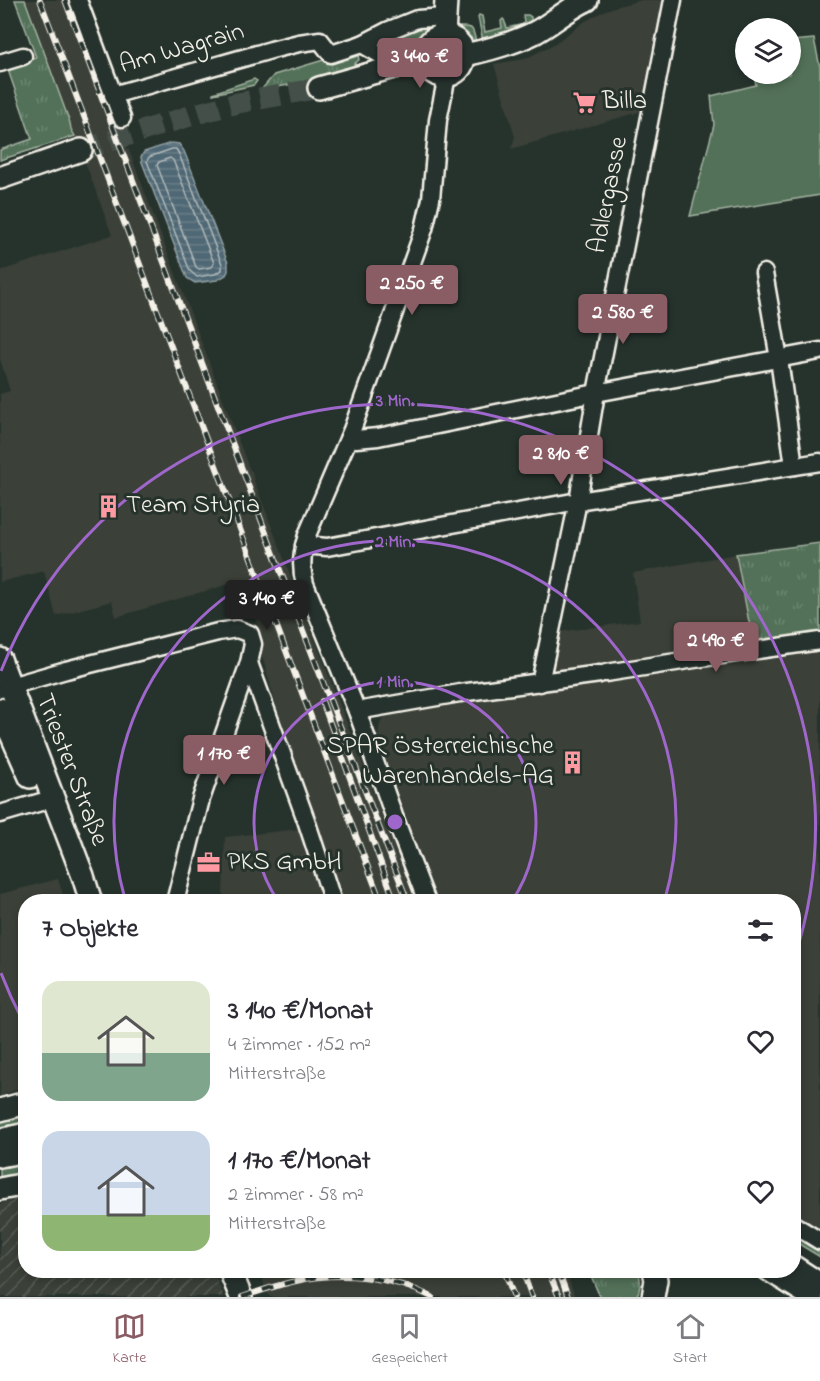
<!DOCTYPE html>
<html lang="de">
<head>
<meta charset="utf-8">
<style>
	:root { --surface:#fff; --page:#f7f7f7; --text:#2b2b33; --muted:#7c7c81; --line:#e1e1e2; --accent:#8a5d65 }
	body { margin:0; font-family:"Indie Flower",sans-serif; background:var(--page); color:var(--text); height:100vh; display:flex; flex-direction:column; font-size:22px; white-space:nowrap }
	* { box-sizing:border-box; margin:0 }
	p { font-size:20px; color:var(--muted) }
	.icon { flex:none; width:33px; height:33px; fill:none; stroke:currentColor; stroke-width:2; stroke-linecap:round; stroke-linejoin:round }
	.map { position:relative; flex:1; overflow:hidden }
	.side { position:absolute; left:18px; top:894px; width:783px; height:384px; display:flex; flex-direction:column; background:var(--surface); border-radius:24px; box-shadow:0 3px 9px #0003 }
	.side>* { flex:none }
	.fabs { position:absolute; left:735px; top:18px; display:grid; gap:12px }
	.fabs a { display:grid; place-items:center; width:66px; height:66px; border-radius:50%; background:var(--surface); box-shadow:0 3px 9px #0003; font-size:30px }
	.price { position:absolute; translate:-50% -51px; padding:0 14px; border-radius:6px; background:var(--accent); color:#fff; font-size:20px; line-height:39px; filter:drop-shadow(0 2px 3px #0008) }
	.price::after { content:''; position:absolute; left:50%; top:36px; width:18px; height:14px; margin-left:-9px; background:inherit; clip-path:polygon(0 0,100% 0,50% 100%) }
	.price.on { background:#222; color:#fff }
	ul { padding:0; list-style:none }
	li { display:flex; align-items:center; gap:18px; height:150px; padding:0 24px }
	li span { display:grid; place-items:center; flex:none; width:168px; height:120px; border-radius:18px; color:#555 }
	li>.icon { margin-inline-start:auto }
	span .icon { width:72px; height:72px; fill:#fffc; stroke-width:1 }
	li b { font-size:26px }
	h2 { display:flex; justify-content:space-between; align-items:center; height:72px; padding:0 24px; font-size:26px }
	.dock { display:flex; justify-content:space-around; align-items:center; height:84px; border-top:2px solid var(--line); background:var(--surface); font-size:16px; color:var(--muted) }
	.dock a { display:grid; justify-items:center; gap:3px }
	.dock .on { color:var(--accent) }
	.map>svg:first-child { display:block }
	.built { fill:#3a4138 }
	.industrial { fill:url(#industrial-furrows) }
	.grass { fill:url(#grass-tufts); stroke:#a3b1a0; stroke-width:1.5 }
	.pitch { fill:#527159; stroke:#a3b1a0; stroke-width:1.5 }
	.water { fill:url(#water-rules); stroke:#919fa2; stroke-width:1.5 }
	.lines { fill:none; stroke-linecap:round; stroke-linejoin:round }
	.shore { stroke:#b2baba; stroke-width:1.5 }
	.major-tunnel { stroke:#455049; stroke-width:21; stroke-dasharray:21 10; stroke-linecap:butt }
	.minor-casing { stroke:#f4f1e8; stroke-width:21 }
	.major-casing { stroke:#f4f1e8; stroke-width:26 }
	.minor { stroke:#26332d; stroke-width:16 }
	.major { stroke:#26332d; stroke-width:21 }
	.rail-casing { stroke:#f4f1e8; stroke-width:6 }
	.rail { stroke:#26332d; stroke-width:4; stroke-dasharray:11; stroke-linecap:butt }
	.ring { fill:none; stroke:#9f67cb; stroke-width:3 }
	.labels { text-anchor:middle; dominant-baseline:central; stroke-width:6; stroke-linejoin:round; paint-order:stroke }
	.street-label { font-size:26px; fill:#f4f1e8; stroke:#26332d }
	.poi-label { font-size:26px; fill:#f4f1e8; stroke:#26332d; text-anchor:start }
	.centre { fill:#9f67cb; stroke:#26332d; stroke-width:3 }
	.ring-label { font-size:18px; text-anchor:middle; font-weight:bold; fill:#9f67cb; stroke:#26332d; stroke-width:6; stroke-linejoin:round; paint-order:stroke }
</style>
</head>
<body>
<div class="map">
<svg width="820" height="1297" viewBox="0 0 820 1297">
	<defs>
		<pattern id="industrial-furrows" width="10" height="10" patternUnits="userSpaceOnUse" patternTransform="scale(1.5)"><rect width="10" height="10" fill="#3a4138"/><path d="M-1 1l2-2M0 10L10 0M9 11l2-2" fill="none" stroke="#575d55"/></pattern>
		<pattern id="grass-tufts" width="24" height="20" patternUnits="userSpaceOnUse" patternTransform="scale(1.5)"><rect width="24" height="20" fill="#527159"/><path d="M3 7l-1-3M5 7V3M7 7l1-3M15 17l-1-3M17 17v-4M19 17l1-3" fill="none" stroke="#6c8671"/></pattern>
		<pattern id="water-rules" width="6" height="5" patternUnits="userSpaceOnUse" patternTransform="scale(1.5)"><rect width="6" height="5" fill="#4f6874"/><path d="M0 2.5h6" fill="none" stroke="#697e88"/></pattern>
	</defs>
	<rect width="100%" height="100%" fill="#26332d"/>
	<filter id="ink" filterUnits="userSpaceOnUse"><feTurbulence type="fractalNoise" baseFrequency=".0167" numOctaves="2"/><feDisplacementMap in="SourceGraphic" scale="12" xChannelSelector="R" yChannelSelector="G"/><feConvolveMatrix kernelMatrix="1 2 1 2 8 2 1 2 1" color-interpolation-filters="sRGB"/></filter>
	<g filter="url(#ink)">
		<g class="built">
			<path d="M25,0H73L115,118L127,148L129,150L247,463L250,470L252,471L253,478L297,593L415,901H224L223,896L225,837L300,829L318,826L279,716L263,659L260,656L264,642L243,580L116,617L112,601L56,616L44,571L0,582V394L10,391L0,359V271L112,235L74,132L71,129L70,123Z"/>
			<path d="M642,0H662L641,108L639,112L511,149L515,137L494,64L525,59L554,44L584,22L602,12L614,7Z"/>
			<path d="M736,554L753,643L550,671L558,632L640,621L633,573Z"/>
			<path d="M820,650V1228L794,1212V902L438,901L394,786L378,736L380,724L383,718L423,707L762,656Z"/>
			<path d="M58,879L65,901L26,902L25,1086L0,1096V894Z"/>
			<path d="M261,1271H566L575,1297H270L265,1289Z"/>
		</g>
		<path class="industrial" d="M25,1197L26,1270L214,1271L224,1297H0V1204Z"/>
		<g class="grass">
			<path d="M15,0H25L70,123L71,129L75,136L0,160V150L32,139L7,67L36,57Z"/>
			<path d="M479,15L482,16L485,32L502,28L501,21L503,19L504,20L507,28L524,24L523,15H528L531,17V21C520,33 498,36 483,41L478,17Z"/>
			<path d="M434,23C421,45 411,51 385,51L375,41L412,25Z"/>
			<path d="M458,27C474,27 472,26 476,42C465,42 461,36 458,27Z"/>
			<circle cx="446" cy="57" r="9"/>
			<path d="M350,52H355L358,55L359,60L354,64L355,68L315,80L261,90L274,75Z"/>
			<path d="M254,79L257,81L254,85L213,94V93Z"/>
			<path d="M820,543V633L753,643L736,554Z"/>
			<path d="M25,1110V1126L0,1131V1117Z"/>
			<path d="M25,1161V1179L0,1184V1166Z"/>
			<path d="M794,1234L820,1250V1257L794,1241Z"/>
			<path d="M589,1271H638C641,1279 641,1289 636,1297H600Z"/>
		</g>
		<path class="pitch" d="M814,39L820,67V195L690,216L714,125L711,96L756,85L754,74H790L791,41Z"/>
		<path class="water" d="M171,143L179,144L184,151L228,263V271L226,275L217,280L195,283L187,278L142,162L141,157L144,152Z"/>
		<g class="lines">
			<g class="shore">
				<path d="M172,149H176L179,154L222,264V270L215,274L197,277L190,271L147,161L149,157Z"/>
				<path d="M170,158L173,160L214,263L212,267L199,269L196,267L157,165L159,162Z"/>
			</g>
			<path class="major-tunnel" d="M81,150L203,112L238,103L319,88"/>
			<defs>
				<g id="minor">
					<path d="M78,0L122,118"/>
					<path d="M362,44L381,55L394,67"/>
					<path d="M0,63L23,56"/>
					<path d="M113,95L271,50L299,43L320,40L331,54L362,44L387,31L417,19L445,17"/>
					<path d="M764,273L779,359L794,466"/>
					<path d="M349,437L356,439L378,437L596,393L820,351"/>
					<path d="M304,545L327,547L578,501L820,462"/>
					<path d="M249,663L306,820L333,902"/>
					<path d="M606,673L695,659L820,641"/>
					<path d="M540,683L578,501L596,393L673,0"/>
					<path d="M0,689L66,670L218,632L237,629L250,634L253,644L249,663L201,799L175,902"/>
					<path d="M357,711L460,693L600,674"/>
					<path d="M0,814L41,802"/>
					<path d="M427,902L394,816L357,711L305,584C300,567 302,552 307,535L352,430L424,229L431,199L438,120L446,81L445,76"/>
					<path d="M794,1225L820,1241"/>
				</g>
				<g id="major">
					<circle cx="444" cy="56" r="20"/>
					<path d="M444,36L446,0"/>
					<path d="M465,55C488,50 514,43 536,32C554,22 569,8 587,0"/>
					<path d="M319,88L394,67L425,62"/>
					<path d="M0,178L81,150"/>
					<path d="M0,659L83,876L91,902"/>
					<path d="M0,709L30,777"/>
					<path d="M0,1110L26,1103"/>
					<path d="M0,1140L26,1134"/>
					<path d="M0,1156L26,1151"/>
					<path d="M0,1189L26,1184"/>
					<path d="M794,1267L820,1284"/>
					<path d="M230,1270L241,1297"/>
					<path d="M769,1270L812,1297"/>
					<path d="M653,1297L656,1280L654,1270"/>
				</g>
			</defs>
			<use href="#minor" class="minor-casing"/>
			<use href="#major" class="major-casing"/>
			<use href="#minor" class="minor"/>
			<use href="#major" class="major"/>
			<defs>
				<g id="rail">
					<path d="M40,0L381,902"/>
					<path d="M65,0L297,615L408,902"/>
					<path d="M322,701L395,902"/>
					<path d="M504,1270L514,1297"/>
					<path d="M522,1270L532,1297"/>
					<path d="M548,1270L559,1297"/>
					<path d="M558,1270L568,1297"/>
					<path d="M242,1297C260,1291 277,1285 296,1281C340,1271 391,1276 432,1297"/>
				</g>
			</defs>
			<use href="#rail" class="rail-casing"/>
			<use href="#rail" class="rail"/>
		</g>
	</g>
	<g class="ring">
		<path d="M278 901A141 141 0 1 1 512 901"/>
		<path d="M125 899A281 281 0 1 1 665 899"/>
		<path d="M24 1023A422 422 0 0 1 1 973M1 671A422 422 0 0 1 794 959"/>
	</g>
	<defs>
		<symbol id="supermarket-bare" viewBox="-9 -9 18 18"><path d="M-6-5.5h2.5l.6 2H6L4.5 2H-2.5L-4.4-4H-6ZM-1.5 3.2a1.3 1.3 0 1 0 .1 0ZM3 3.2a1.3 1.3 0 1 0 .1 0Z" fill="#ff9aa2" stroke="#26332d" stroke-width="2.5" paint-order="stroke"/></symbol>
		<symbol id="building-bare" viewBox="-9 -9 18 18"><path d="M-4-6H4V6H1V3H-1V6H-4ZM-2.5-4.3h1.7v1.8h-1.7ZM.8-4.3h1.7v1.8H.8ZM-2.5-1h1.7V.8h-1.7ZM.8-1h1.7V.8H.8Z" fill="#ff9aa2" stroke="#26332d" stroke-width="2.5" paint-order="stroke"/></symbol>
		<symbol id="office-bare" viewBox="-9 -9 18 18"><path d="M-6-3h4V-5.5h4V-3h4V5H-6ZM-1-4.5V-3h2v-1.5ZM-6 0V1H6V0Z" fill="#ff9aa2" stroke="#26332d" stroke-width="2.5" paint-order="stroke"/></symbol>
	</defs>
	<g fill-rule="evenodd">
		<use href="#supermarket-bare" x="568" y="86" width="33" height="33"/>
		<use href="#building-bare" x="92" y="490" width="33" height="33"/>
		<use href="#building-bare" x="556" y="746" width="33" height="33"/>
		<use href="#office-bare" x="192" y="846" width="33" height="33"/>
	</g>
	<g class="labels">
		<g class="street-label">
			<text transform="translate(182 49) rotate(-16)">Am Wagrain</text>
			<text transform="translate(609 195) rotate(-79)">Adlergasse</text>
			<text transform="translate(71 770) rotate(69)">Triester Straße</text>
		</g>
		<g class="poi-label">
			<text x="602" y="102">Billa</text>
			<text x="126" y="506">Team Styria</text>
			<text x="554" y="747" text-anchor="end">SPAR Österreichische<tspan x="554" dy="30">Warenhandels-AG</tspan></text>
			<text x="227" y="863">PKS GmbH</text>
		</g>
	</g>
	<circle cx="395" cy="822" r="9" class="centre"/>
	<g class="ring-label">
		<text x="395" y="406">3 Min.</text>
		<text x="395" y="547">2 Min.</text>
		<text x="395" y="687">1 Min.</text>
	</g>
</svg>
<div class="fabs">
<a><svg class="icon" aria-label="layers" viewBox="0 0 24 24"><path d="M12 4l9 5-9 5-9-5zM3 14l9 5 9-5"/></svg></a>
</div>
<b class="price" style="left:420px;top:89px">3 440 €</b>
<b class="price" style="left:412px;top:316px">2 250 €</b>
<b class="price" style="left:623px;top:345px">2 580 €</b>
<b class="price" style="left:561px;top:486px">2 810 €</b>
<b class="price on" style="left:267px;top:631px">3 140 €</b>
<b class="price" style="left:716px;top:673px">2 490 €</b>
<b class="price" style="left:224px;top:786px">1 170 €</b>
<section class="side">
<h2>7 Objekte<svg class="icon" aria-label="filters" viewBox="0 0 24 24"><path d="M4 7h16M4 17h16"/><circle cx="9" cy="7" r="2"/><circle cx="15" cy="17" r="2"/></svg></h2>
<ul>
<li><span style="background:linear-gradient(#dfe7d0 60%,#7fa58c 0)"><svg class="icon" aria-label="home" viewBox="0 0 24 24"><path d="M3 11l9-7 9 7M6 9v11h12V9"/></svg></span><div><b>3 140 €/Monat</b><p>4 Zimmer · 152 m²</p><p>Mitterstraße</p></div><svg class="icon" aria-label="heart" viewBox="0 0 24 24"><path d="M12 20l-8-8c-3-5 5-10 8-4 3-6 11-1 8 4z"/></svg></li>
<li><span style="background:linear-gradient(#c9d6e8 70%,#8fb573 0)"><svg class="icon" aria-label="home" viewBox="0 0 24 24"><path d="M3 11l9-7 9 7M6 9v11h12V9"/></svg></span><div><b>1 170 €/Monat</b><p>2 Zimmer · 58 m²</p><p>Mitterstraße</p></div><svg class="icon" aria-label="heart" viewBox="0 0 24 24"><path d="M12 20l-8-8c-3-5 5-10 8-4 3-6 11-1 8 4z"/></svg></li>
</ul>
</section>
</div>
<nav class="dock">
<a class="on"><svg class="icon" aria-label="map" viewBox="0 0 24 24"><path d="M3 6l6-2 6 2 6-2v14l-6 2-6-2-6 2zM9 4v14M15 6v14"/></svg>Karte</a>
<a><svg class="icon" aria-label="saved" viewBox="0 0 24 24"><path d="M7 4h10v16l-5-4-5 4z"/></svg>Gespeichert</a>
<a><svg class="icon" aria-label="home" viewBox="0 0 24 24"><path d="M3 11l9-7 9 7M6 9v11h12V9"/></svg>Start</a>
</nav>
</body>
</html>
